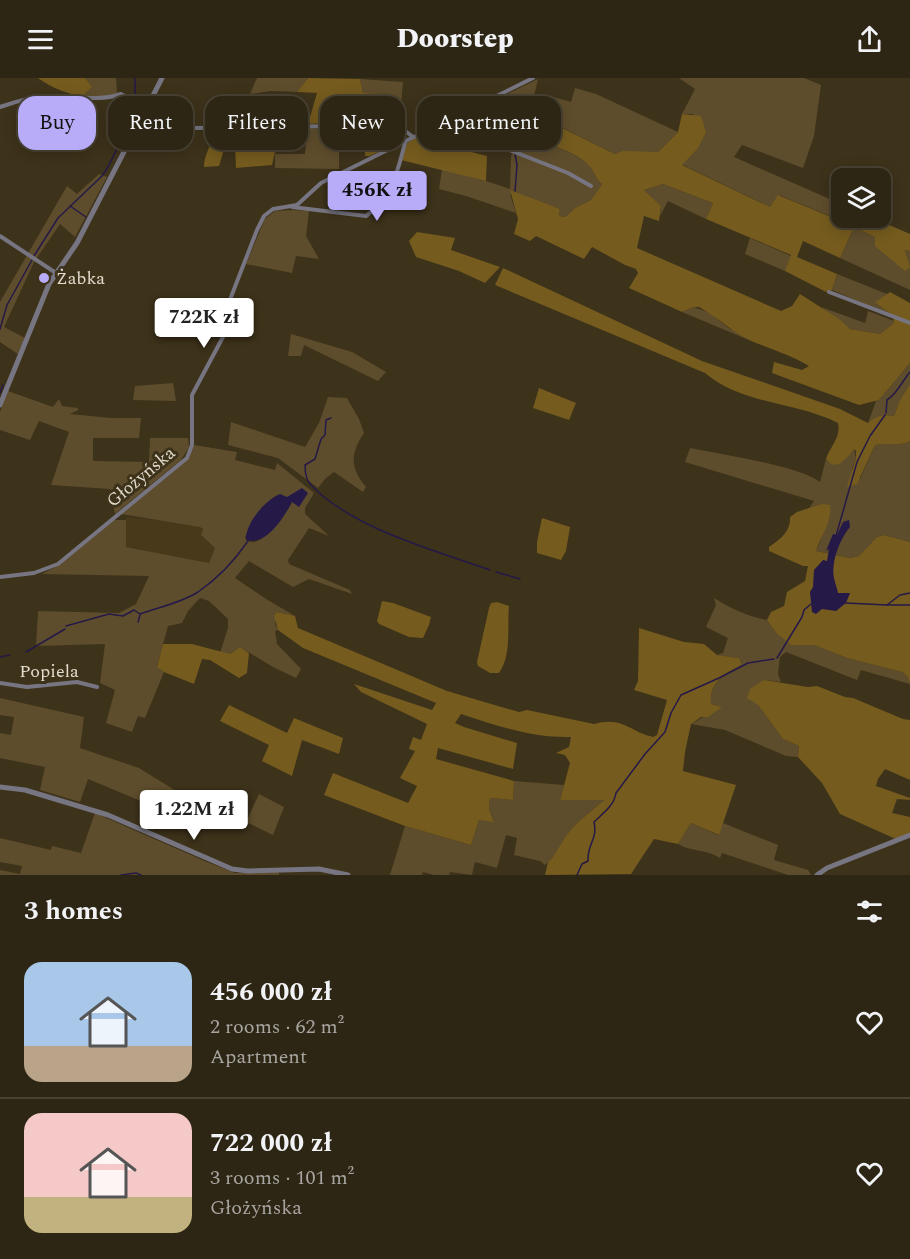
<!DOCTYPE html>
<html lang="en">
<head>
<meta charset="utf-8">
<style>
	:root { --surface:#2e2614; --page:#362e1d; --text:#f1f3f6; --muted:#a7a5a0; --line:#494334; --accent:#b8abf7 }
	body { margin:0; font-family:Spectral,serif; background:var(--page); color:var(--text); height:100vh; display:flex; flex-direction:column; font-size:22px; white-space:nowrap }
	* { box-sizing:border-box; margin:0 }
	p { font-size:20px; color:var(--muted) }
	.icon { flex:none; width:33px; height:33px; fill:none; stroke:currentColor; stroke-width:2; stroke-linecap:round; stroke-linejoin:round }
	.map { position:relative; height:797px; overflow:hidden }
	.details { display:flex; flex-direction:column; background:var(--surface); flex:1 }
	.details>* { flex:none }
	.hud { position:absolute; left:18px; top:18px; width:600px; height:54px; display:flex; gap:12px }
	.buttons { position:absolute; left:831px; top:90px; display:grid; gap:12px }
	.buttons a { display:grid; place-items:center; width:60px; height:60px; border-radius:12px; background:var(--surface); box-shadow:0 3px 15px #0003,0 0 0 2px var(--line); font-size:30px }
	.price { position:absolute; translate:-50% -51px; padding:0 14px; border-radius:6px; background:#fff; color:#222; font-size:20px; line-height:39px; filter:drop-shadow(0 2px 3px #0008) }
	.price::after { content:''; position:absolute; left:50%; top:36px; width:18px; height:14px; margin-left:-9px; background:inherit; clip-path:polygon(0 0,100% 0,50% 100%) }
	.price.on { background:var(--accent); color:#111 }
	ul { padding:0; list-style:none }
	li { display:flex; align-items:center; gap:18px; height:150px; padding:0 24px }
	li+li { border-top:2px solid var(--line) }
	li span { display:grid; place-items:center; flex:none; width:168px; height:120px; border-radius:18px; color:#555 }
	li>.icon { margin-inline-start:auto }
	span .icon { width:72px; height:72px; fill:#fffc; stroke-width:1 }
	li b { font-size:26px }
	h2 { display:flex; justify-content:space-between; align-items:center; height:72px; padding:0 24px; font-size:26px }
	.tag { padding:0 21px; border-radius:18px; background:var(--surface); box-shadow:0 3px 15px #0003,0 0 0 2px var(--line); font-size:21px; line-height:54px }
	.tag.on { background:var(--accent); color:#111 }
	header { display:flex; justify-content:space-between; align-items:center; height:78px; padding:0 24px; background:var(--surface); font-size:27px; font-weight:800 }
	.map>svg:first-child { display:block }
	.built { fill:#48391a }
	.green { fill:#5e4d2c; fill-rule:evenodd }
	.forest { fill:#755b1e }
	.water { fill:#251948 }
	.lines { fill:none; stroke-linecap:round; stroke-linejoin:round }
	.stream { stroke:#251948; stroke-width:1.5 }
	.minor { stroke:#777581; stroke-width:4 }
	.tertiary { stroke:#777581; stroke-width:5 }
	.poi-dot { fill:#b8abf7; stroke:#3d321a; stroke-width:2 }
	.labels { text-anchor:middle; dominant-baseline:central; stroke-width:6; stroke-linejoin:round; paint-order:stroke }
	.poi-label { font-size:18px; fill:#e2dccd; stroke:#3d321a; text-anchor:start }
	.street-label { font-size:18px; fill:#e2dccd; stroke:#3d321a }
</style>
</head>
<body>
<header><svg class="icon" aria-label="menu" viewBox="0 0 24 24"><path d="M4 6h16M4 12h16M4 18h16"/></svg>Doorstep<svg class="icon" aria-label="share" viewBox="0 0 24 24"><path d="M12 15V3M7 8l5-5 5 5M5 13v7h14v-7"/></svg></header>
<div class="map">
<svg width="910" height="797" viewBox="0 0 910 797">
	<rect width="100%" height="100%" fill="#3d321a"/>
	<path class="built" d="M126,439L185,445L200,449L203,451L201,457L215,470L209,485L126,469Z"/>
	<g class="green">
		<path d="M85,0H116L117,15L109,18H83L92,9Z"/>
		<path d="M257,0H308L297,14L271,13L250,16Z"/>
		<path d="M679,0H804L821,7L814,58L803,90L742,67L734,79L841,126L842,143L779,117L770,129L681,86L706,54L702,46L692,36H682L695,11Z"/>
		<path d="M360,1L403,4L401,27H398L390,16L363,15Z"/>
		<path d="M538,1L528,44L541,48L546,17L571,24L575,10L596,16L678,54L658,74L615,76L561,49L545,65C561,70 581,77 592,91C596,96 595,101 602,106L591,122L575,130L565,139L559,138L560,131L510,116L516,135L466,118L439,111L442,91L486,103L510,111L511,79L519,55L464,37Z"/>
		<path d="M334,23L350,27L378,29L377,42L327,45Z"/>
		<path d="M307,50L332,52L339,61V91L275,90V76H305Z"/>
		<path d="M99,96L107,99L75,159L60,146L34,184L4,249L25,260L18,276L0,264V224L67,108L77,116Z"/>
		<path d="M663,106L713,125L706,141L668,123L660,138L661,128L644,112Z"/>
		<path d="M292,132L309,133L306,158L319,181L296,178L292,195L246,186L265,141L275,133Z"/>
		<path d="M854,149L875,159L909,188L905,171L910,173V212L840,180Z"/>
		<path d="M750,160L791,178L785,193L745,176Z"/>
		<path d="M837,196L887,216L876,224L893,238L832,212Z"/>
		<path d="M694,229L710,235L727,249L756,265L682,234Z"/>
		<path d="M821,229L865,245L868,233L894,243V245L880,256L850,251Z"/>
		<path d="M291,256L352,274L386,294L378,303L304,267L301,278H288Z"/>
		<path d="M910,285V306L900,322L894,338L885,337L868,345L876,323L879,322Z"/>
		<path d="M173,305L176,323L133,322L135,308Z"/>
		<path d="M8,313L53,329L59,321L62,328L78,330V332L70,336L111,340H141L139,360H93V383L149,384L150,360H188L189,369L181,382L115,436L110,411L51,407L69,354L39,343L30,362L0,352V334Z"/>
		<path d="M328,319L347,320L359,341L364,355C350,376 350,390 366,409L363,414L334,394L325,401L318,410L278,380L228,367L231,344L305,369L319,345Z"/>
		<path d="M910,363V464L884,457L877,459L859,478L850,480L816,473L821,461V426L809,430L814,423L685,384L690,370C719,376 800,388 820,404L826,381L830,385L849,376L854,371L856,380L852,391L860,401L875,367C887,364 901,369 910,363Z"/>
		<path d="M194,367L237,374L235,382L275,392L277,385L314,415L305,430V436L329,458L309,450L288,482L289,486L350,512L352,516L309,501L293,509L249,483L235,500L266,521L295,538L277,534L275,546L278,552L275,553L277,566L301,591L296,600L273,589L240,569L230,576L220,575L228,550V541L209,523L200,520L188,533L182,545L168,548L157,588L164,594L145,640L138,638L132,654L106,645L115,612L100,605L105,566L36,568L38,533L119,535L136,526L149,498L42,496L61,486L114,442H126V469L209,485L215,470L201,457L203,451L200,449L121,436L189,380ZM287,420L292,424C286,435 267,461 255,464C253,465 248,463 246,462L245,459L258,435Z"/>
		<path d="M714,520C732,531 746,538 767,542L777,556L791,567H814L847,580L902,594L908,599L910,606L861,592L857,602L786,574L780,579L778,596L781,604L764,602L758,627L783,661L799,668L798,679L786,678L725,652L691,646L721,629L711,626C709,603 725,597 742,585L739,580L717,577L723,575L728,560L706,549L716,527Z"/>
		<path d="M0,620L84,639L80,670L139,690L181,716L172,736L88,701L80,724L40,712L45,689L0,680V655L11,657L14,639L0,637Z"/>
		<path d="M514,703L564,707L560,722H604L577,745L553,779L545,787L540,783L514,777L517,760L506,757L497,790L475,784L472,797L450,794L449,797H434L423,794L422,797H390L405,748L471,767L479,742L494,743L489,731L490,720L513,722Z"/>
		<path d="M259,716L284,729L273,757L246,744Z"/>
		<path d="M95,735L207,784L235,795L279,794V797H0V792L20,796L22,788L0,784V760L51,772L52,768L81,775Z"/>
		<path d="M691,745L718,757L723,745L778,767L774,782L808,792L811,797H788L722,775L720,780C707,771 691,774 678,766Z"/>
	</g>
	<g class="forest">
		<path d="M38,0H85L92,9L83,18C66,16 52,10 38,0Z"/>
		<path d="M308,0L360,1L363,15L390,16L398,27L378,24V29L350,27L334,23L327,45L308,46L317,15L297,14Z"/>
		<path d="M682,36L701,38L706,54L698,70L682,87L770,129L778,117L841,143L843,140H873L910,156V173L905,172L910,189L905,193L875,168V159L854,149L840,180L803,163L797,179L837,196L832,212L826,214L785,193L791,177L706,141L713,125L663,106L644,112L661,128L659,143L644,138L637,170L781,233L792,228L800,216L839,241L850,251L880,256L894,245L893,238L875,224L890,214L910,225V285L879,322L859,327L772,295L774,284L802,292L809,288C792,278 774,272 756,265C735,257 719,240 699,229H694L682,234L629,210L638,195L636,191L625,187L592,169L584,181L536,158L530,163L514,156L518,141L510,112L560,131L559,138L565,139L575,130L591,122L602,106C595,101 596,96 591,90C581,77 561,70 545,65L546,55L560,49L615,76L623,73L658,74L678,54Z"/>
		<path d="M365,50L385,51L401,63L370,78H365V62L339,61L332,52Z"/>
		<path d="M275,54L277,65L272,87L236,90L235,68H225L219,88L204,89C204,77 210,71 212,59L236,60L243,70L259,68Z"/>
		<path d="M416,60L487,78L486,103L401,82L407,65Z"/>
		<path d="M417,154L455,160L451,172L500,189L485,205L459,193L416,179L409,163Z"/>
		<path d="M503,190L702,283L840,331L868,345C877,338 882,336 894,338L900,322L910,306V363C901,369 887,364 875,367L857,406L847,409L856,380V373L854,371C847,380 836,395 826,381C831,367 841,360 838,345C796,324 741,326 705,295L495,207Z"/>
		<path d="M539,310L576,325L569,342L533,330Z"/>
		<path d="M821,426L830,427C832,446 821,456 816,473L850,480L859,478L877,459L884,457L910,464V606L908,599L902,594L847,580L814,567H791L777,556L767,542L771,534L784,528L787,514L805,503L808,488H803L769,473V469C779,462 791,454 790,439L797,434Z"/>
		<path d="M542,440L570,449L566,473L561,482L537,475V464Z"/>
		<path d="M382,523L393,525L431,539L429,547L423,560L409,559L379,546L377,543Z"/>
		<path d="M497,524L509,528C507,549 512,577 499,595H490L478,588L477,584L489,530L491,525Z"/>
		<path d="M277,534L295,538L298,550L447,613L519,634L527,632L594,646C623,638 630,654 653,659L657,657L667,622L634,612L638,603L639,550L684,564L704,566L717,577L739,580L742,586C725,596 709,603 711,626L722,629L708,639H701L691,646L685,674L683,693L736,707L719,757L691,745L678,766L654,761L631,796L545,797L548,784L553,779L566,758L577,745L604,722H560L570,685L565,677L556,675L569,669L571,659C533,660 497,648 461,636L455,645L464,649L517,665L513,691L438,670L436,681L514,703L513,722L490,720L489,731L494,744L479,742L471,767L405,748L324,717L333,695L408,725L417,708L400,700L415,673L409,671L413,659L421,662L427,646L361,614L354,606L432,632L436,625L303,570L278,552L274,538Z"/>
		<path d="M163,566H192L230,576L240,569L249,575L247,595L239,600L210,582L202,581L194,606L164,594L157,589Z"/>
		<path d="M764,602L808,609L817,608L845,619L853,620L903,641L910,642V702L885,691L878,701L876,708L910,720V722L897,721L892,735L910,739V757L898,762L840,736L822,705L798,679L799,668L783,661L758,627L747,620L750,611Z"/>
		<path d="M229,627L287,655L294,640L343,660L339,676L302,662L292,698L262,683L269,667L220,643Z"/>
	</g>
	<g class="water">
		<path d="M302,410L308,415L299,429L292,424C283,441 266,468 246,462C245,446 265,422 280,416L287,419Z"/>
		<path d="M849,442L850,449C840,461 831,483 834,500C835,505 837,510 838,515H850L846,525L836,533L822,531L816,536L812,534L810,514L813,509L814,492L823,482L827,483L829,471L826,473L833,456L837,457L843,444Z"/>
	</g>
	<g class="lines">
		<g class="stream">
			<path d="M515,71L525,42L519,23"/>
			<path d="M515,113L517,87L515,76"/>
			<path d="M70,128L86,139"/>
			<path d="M34,178L58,140L102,98L108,89L135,34V0"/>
			<path d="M0,251L7,227L32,182"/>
			<path d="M0,315L3,307"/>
			<path d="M886,335L887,322C898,315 902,303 910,294"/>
			<path d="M331,340L326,342L325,357L321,361L315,381L305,387C305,395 306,403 312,408C354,451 434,472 490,492"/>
			<path d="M836,458L857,384L870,358L885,337"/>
			<path d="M496,494L520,501"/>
			<path d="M846,525L887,527L900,517L910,515"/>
			<path d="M887,527H910"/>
			<path d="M138,544L140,537"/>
			<path d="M66,548L109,536L123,538L134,532L140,536C159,529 181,525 198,514C217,501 235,482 248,463"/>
			<path d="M26,574L65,551"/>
			<path d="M0,579L10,577"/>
			<path d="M777,580L802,539L804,532L811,526"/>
			<path d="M121,797L136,795L141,797"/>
			<path d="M577,797L582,786L588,783C587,765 598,762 594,744C603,735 614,728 616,715L645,676L665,654L671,635L681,617L719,600L748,585L774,581"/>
		</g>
		<g class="minor">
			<path d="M0,29C19,22 39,17 60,18C81,19 101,23 121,16L145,29"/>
			<path d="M139,44L162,48L192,50L340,48L378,45L389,46L404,52L413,59"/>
			<path d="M435,50L487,63L568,95L591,108"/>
			<path d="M292,129L366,138C393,119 397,94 405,65"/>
			<path d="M0,158L56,195"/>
			<path d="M829,214L910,245"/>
			<path d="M0,499L34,495L58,486L187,380L192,367V317L224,257L229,244L231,219L257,152L264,138L273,131L297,127L321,105L533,0"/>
			<path d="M0,605L27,609L77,604L97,609"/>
		</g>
		<g class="tertiary">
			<path d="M0,327L49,206L77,165L162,0"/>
			<path d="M0,709L25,712L108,737L232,791L248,793L319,791L348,797"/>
			<path d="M817,797L827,790L910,757"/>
		</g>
	</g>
	<circle class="poi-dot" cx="44" cy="200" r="6"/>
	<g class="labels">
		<g class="poi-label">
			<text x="56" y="200">Żabka</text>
		</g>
		<g class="street-label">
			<text transform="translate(141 399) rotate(-40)">Głożyńska</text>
			<text x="49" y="593">Popiela</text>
		</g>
	</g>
</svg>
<div class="buttons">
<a><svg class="icon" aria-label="layers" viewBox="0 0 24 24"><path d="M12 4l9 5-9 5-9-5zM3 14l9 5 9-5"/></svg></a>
</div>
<b class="price on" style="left:377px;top:144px">456K zł</b>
<b class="price" style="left:204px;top:271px">722K zł</b>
<b class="price" style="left:194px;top:763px">1.22M zł</b>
<div class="hud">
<a class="tag on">Buy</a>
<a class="tag">Rent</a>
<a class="tag">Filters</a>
<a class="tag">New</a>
<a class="tag">Apartment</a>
</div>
</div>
<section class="details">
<h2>3 homes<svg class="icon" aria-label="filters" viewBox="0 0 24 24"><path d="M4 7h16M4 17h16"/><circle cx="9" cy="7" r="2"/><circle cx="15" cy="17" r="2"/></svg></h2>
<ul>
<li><span style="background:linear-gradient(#a9c7e8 70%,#b9a48a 0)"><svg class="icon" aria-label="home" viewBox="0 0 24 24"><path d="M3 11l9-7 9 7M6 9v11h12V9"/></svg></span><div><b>456 000 zł</b><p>2 rooms · 62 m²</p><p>Apartment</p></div><svg class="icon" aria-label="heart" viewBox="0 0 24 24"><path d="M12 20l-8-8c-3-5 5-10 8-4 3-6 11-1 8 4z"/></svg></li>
<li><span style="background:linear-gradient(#f6c9c9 70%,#c2b280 0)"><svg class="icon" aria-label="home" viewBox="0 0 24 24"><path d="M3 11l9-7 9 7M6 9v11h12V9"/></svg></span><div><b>722 000 zł</b><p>3 rooms · 101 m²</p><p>Głożyńska</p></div><svg class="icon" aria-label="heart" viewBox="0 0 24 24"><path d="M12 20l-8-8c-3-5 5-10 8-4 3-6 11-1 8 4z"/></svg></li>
</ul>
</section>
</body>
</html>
